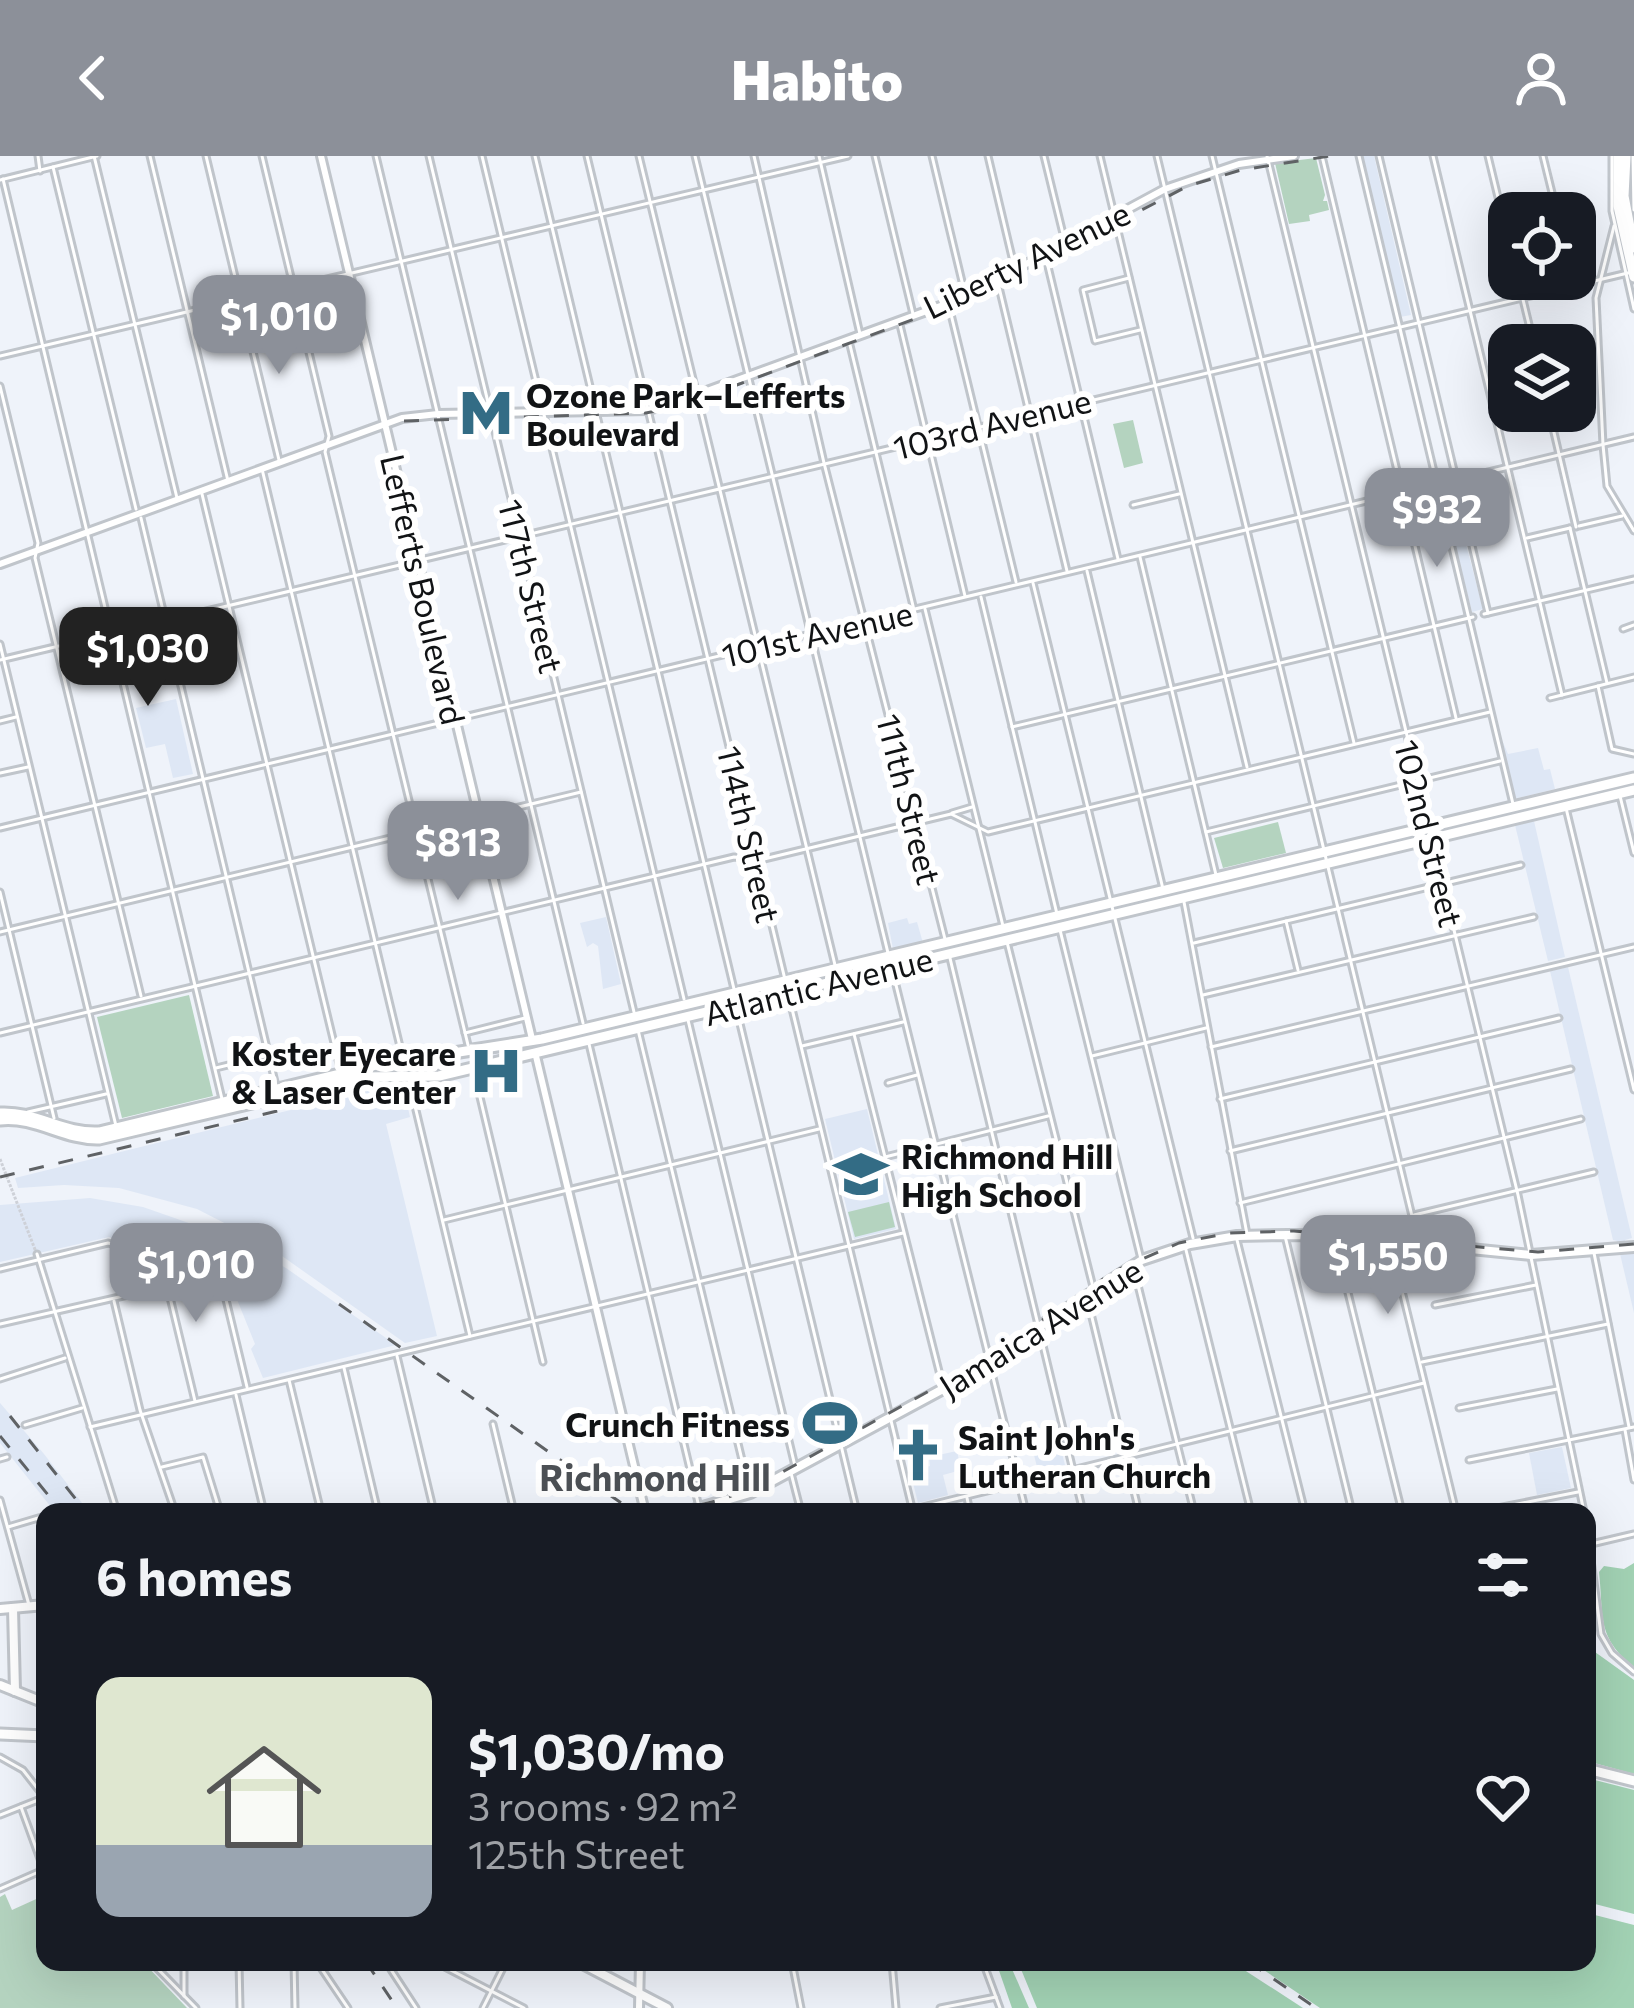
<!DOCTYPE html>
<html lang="en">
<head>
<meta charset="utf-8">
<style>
	:root { --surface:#171b24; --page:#20242c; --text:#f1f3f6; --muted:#9ea1a6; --accent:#8c9099 }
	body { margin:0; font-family:Commissioner,sans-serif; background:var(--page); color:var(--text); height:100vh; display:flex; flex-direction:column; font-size:45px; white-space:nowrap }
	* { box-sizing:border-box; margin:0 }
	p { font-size:39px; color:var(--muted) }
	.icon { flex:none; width:66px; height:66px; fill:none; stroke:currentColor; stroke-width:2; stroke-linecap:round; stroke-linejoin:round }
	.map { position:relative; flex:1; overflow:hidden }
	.sheet { position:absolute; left:36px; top:1347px; width:1560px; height:468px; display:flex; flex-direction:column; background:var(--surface); border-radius:24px; box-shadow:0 12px 48px #0002 }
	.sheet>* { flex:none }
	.controls { position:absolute; left:1488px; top:36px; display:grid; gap:24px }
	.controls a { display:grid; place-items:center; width:108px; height:108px; border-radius:24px; background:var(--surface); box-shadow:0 12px 48px #0002; font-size:60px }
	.price { position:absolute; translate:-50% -102px; padding:0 27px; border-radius:24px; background:var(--accent); color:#fff; font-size:39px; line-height:78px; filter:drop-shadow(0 3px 6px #0008) }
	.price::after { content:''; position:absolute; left:50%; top:72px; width:36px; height:27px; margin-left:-18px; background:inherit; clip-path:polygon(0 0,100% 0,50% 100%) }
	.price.current { background:#222; color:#fff }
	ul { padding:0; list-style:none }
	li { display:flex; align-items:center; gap:36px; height:300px; padding:0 60px }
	li span { display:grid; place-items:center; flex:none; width:336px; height:240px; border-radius:24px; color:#555 }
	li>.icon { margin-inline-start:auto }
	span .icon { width:144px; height:144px; fill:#fffc; stroke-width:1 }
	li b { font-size:51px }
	h2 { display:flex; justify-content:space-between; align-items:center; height:144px; padding:0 60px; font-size:51px }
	header { display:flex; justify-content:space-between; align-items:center; height:156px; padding:0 60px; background:var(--accent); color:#fff; font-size:54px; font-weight:800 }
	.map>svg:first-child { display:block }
	.built { fill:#dee7f5 }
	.green { fill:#b4d3bf }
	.forest { fill:#a2d2b4 }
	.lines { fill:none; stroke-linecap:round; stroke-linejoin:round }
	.minor-tunnel { stroke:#ced1d8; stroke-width:3; stroke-dasharray:3 1.5; stroke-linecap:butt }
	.minor-casing { stroke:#c0c5cb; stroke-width:9 }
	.tertiary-casing { stroke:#c0c5cb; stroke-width:12 }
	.secondary-casing { stroke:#c0c5cb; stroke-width:14 }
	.primary-casing { stroke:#c0c5cb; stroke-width:15 }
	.minor { stroke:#fff; stroke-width:3 }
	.tertiary { stroke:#fff; stroke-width:6 }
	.secondary { stroke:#fff; stroke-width:8 }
	.primary { stroke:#fff; stroke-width:9 }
	.rail { stroke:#5f6265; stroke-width:3; stroke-dasharray:15 15; stroke-linecap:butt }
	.labels { text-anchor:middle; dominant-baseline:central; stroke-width:12; stroke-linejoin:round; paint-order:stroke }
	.street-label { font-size:33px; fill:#111315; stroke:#fff }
	.poi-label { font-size:33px; font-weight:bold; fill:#111315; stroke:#fff; text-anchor:start }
	.neighbourhood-label { font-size:36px; font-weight:bold; fill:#4c5055; stroke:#fff }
</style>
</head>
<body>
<header><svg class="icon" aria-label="back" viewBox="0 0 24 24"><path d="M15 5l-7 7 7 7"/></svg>Habito<svg class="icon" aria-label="person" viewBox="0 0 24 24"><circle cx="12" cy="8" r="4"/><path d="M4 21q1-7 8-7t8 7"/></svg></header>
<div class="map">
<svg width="1634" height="1852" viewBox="0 0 1634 1852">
	<rect width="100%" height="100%" fill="#eff3fa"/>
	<g class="built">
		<path d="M1362,0H1374L1411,159L1400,161Z"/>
		<path d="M1452,335L1483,453L1472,456L1442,338Z"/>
		<path d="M176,543L193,618L173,622L165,588L146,592L136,552Z"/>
		<path d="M1502,584L1508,598L1538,592L1544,614L1550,613L1555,633L1513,643L1499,585Z"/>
		<path d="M1534,665L1565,801L1548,805L1515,669Z"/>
		<path d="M606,761L621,828L603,833L598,790L593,787L587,791L580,767Z"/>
		<path d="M907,762L909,768L917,766L923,787L893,793L888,767Z"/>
		<path d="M1568,811L1632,1082L1625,1084L1628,1097H1634V1157L1617,1085L1613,1084L1550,815Z"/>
		<path d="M377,926L403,930L410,961L386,968L437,1180L405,1187L265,1088L197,1053L119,1032L64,1029L18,1032L15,1022L376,933Z"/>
		<path d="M867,953L896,1073L854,1083L825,963Z"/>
		<path d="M90,1042L143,1051L226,1080L286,1112L396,1189L263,1222L251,1193L255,1188L234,1136L218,1110L170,1118L166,1101L158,1094L109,1081L0,1106V1049Z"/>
		<path d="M0,1247L44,1298L89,1356H55L0,1287Z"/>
		<path d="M1056,1273L1065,1309L1038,1315L1029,1279Z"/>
		<path d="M1562,1291L1571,1332L1537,1339L1529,1297Z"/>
		<path d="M957,1295L961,1314L943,1319L948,1339L918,1347L910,1315L930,1310L929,1301Z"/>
	</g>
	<g class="green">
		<path d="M1316,2L1325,39L1323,45H1327L1329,54L1309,59L1310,65L1289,68L1275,7Z"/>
		<path d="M1133,264L1143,307L1124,312L1113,268Z"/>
		<path d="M1278,666L1286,697L1223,712L1214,682Z"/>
		<path d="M189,839L213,940L122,962L97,861Z"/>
		<path d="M889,1046L895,1071L855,1081L848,1056Z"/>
		<path d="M5,1738L12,1754L45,1739V1806H143L187,1852H0V1741Z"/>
	</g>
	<g class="forest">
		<path d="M1634,1407V1512C1596,1479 1604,1462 1599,1416L1604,1410L1624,1413Z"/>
		<path d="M1587,1465L1595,1496L1634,1524V1618L1587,1605Z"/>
		<path d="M1587,1622L1634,1634V1758L1587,1746Z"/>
		<path d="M1587,1757L1634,1769V1852H1320L1252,1806H1587Z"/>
		<path d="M996,1806H1009L1029,1852H1012Z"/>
		<path d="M1018,1806H1232L1303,1852H1037Z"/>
	</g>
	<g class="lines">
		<path class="minor-tunnel" d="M0,1003L36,1096"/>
		<defs>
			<g id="minor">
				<path d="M38,0L40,15"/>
				<path d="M94,0L177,342"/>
				<path d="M150,0L228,325"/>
				<path d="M206,0L279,304"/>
				<path d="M262,0L329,280L325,296L468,889"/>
				<path d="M376,0L583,867"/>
				<path d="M429,0L634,856"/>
				<path d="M482,0L684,843"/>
				<path d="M535,0L734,833"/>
				<path d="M587,0L913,1356"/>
				<path d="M639,0L835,809"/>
				<path d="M695,0L888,797"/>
				<path d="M754,0L824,307L945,783"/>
				<path d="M819,0L860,178"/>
				<path d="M875,0L913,158"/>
				<path d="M932,0L965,138"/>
				<path d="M988,0L1015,114"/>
				<path d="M1044,0L1065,86"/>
				<path d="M1100,0L1247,611"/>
				<path d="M1157,0L1418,1085"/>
				<path d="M1212,0L1354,587"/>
				<path d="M1267,0L1518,1039L1584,1356"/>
				<path d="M1322,0L1456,562"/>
				<path d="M1359,0L1513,648"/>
				<path d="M1379,0L1488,457"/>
				<path d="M1433,0L1562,539"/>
				<path d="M1488,0L1509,87"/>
				<path d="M1543,0L1557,57"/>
				<path d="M1612,0V55L1634,153"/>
				<path d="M1633,0L1634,54"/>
				<path d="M53,11L136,353"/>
				<path d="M3,23L222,943"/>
				<path d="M0,24L97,0"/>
				<path d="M1614,70L1596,142L1603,289L1607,330L1634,375"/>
				<path d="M1045,98L1118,403"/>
				<path d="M1129,122L1083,134L1095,185L1140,174"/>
				<path d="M1518,123L1534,189"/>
				<path d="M998,127L1067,415"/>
				<path d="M949,150L1016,426"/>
				<path d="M900,169L965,440"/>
				<path d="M849,185L914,454"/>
				<path d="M0,200L848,0"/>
				<path d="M0,230L38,387L35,402L141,840"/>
				<path d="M1549,255L1576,371"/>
				<path d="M262,313L402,899"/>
				<path d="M202,338L340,912"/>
				<path d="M1133,349L1179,338"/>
				<path d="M141,362L276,930"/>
				<path d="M1579,370L1622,360"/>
				<path d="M1570,372L1607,527"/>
				<path d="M1527,382L1570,372"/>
				<path d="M1140,401L1216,719"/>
				<path d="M1087,415L1163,733"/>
				<path d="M1033,427L1193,1082"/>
				<path d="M981,441L1057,758"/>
				<path d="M925,453L1003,770"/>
				<path d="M1484,458L1634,423"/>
				<path d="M1623,473L1634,469"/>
				<path d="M0,488L116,970"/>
				<path d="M0,504L1632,116"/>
				<path d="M1598,530L1612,593L1634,598"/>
				<path d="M1550,542L1634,521"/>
				<path d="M0,565L16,561"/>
				<path d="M1012,571L1473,461"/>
				<path d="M0,617L28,611"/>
				<path d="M1620,640L1634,697"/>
				<path d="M1566,652L1634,934"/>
				<path d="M952,657L972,651"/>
				<path d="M0,672L1634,281"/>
				<path d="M1206,676L1500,605"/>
				<path d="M0,736L54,962"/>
				<path d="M1184,746L1247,1078"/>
				<path d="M1286,765L1298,814"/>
				<path d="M1060,774L1141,1103"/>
				<path d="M0,776L581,636"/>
				<path d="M1007,786L1093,1131"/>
				<path d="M1194,787L1521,709"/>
				<path d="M949,798L1083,1356"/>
				<path d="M892,813L988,1199"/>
				<path d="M1203,839L1534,761"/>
				<path d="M736,851L857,1356"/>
				<path d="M688,864L795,1310"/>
				<path d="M638,874L750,1337"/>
				<path d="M0,877L734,701L764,703L951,658L988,676L1490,556"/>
				<path d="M465,877L525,862"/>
				<path d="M854,878L943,1231"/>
				<path d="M589,888L699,1351"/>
				<path d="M802,890L903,866"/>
				<path d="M1211,891L1634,791"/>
				<path d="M1092,900L1206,872"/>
				<path d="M216,912L269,899"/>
				<path d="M474,916L543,1206"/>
				<path d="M409,925L470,1180"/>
				<path d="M888,927L917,919"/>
				<path d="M1220,943L1559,862"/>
				<path d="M28,956L106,938"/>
				<path d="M1230,995L1571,913"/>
				<path d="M885,1001L1048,960"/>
				<path d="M1240,1047L1581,963"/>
				<path d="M1414,1059L1594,1016"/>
				<path d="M444,1064L819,973"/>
				<path d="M1285,1080L1352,1356"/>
				<path d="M1237,1084L1305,1356"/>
				<path d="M1335,1084L1402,1356"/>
				<path d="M1185,1090L1251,1356"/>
				<path d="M1391,1090L1456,1356"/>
				<path d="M1594,1097L1629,1271"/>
				<path d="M37,1098L117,1356"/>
				<path d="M0,1113L108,1087L160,1100L195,1245"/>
				<path d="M1134,1113L1194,1356"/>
				<path d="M114,1145L140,1254L175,1356"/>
				<path d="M1088,1145L1139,1356"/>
				<path d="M1435,1149L1536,1129"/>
				<path d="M0,1168L216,1119L222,1127L247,1231"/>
				<path d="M397,1200L434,1356"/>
				<path d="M1422,1206L1608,1168"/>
				<path d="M990,1209L1026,1356"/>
				<path d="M344,1212L378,1356"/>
				<path d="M0,1223L65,1202"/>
				<path d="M289,1224L321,1356"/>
				<path d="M236,1239L264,1356"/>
				<path d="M1459,1252L1557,1233"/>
				<path d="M493,1268L514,1356"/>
				<path d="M25,1269L82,1252"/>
				<path d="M90,1271L903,1077"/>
				<path d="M1625,1274L1634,1324"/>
				<path d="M0,1303L7,1301"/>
				<path d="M1469,1304L1634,1271"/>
				<path d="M162,1311L203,1301L220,1356"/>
				<path d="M791,1317L801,1356"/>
				<path d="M967,1342L970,1356"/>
				<path d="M0,1344L29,1449"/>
				<path d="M902,1356L1424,1227"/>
				<path d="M1477,1356L1578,1336"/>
				<path d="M8,1371L45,1360"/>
				<path d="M1587,1374L1601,1478L1612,1497L1634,1516"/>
				<path d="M1587,1389L1634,1378"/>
				<path d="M0,1601L23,1614L45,1642"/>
				<path d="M21,1651L44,1714"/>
				<path d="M0,1659L43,1642"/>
				<path d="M0,1733L43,1714"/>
				<path d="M151,1806L196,1852"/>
				<path d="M239,1806L240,1852"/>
				<path d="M294,1806L295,1852"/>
				<path d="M317,1806L348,1852"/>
				<path d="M386,1806L416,1852"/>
				<path d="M435,1806L524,1852"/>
				<path d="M792,1806L801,1852"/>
				<path d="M892,1806L896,1852"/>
				<path d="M983,1806L1000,1852"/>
				<path d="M184,1840V1806"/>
				<path d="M483,1852L506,1806"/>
				<path d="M940,1852L996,1841"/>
			</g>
			<g id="tertiary">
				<path d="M321,0L532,883"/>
				<path d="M0,408L402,262L438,258L648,254L674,247L965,141L1165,33L1239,8L1294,0"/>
				<path d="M535,896L645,1356"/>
				<path d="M639,1852L640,1806"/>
			</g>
			<g id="secondary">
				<path d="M686,1356L750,1337L943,1233L1142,1104L1190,1088L1237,1080L1288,1079L1339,1080L1531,1099L1634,1091"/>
				<path d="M13,1452L15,1535"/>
				<path d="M0,1453L45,1449"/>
				<path d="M0,1529L45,1547"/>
				<path d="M579,1806L667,1852"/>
			</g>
			<g id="primary">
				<path d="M1618,0V50L1634,121"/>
				<path d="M1626,0L1624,40L1634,92"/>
				<path d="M0,957C36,955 63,978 99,976L377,909L542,883L1634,622"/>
				<path d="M0,964C36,960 64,984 99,983L362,921L439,920L1634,634"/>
				<path d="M0,1578L45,1580"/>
				<path d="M1587,1613L1634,1625"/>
			</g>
		</defs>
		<use href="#minor" class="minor-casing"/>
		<use href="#tertiary" class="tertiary-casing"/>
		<use href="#secondary" class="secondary-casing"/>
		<use href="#primary" class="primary-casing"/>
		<use href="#minor" class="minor"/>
		<use href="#tertiary" class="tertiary"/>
		<use href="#secondary" class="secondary"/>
		<use href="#primary" class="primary"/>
		<g class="rail">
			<path d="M404,265L646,257L680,250L971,142L1188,30L1241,14L1330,0"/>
			<path d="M0,1021L378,931"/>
			<path d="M339,1148L634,1356"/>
			<path d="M10,1260L86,1356"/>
			<path d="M0,1280L62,1356"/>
			<path d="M671,1356L724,1343L768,1324L976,1209L1115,1115L1179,1087L1229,1077L1294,1075L1538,1096L1634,1088"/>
			<path d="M366,1806L397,1852"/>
			<path d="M1249,1806L1316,1852"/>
		</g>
	</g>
	<defs>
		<symbol id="metro-bare" viewBox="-9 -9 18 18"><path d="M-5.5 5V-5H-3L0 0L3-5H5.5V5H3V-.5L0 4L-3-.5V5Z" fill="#336c85" stroke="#fff" stroke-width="2.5" paint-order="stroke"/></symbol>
		<symbol id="hospital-bare" viewBox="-9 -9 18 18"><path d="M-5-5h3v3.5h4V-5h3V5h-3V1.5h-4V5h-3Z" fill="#336c85" stroke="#fff" stroke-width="2.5" paint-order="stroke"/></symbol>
		<symbol id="school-bare" viewBox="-9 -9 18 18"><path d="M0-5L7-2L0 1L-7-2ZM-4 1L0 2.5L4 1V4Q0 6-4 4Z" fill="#336c85" stroke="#fff" stroke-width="2.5" paint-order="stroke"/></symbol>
		<symbol id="stadium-bare" viewBox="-9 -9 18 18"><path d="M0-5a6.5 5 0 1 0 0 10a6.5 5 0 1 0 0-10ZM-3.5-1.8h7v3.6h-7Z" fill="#336c85" stroke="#fff" stroke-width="2.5" paint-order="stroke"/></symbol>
		<symbol id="church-bare" viewBox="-9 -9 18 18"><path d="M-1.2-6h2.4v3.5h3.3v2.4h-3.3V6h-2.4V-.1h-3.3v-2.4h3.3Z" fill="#336c85" stroke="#fff" stroke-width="2.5" paint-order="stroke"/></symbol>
	</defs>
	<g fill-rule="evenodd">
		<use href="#metro-bare" x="448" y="219" width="76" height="76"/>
		<use href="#hospital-bare" x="458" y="877" width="76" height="76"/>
		<use href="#school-bare" x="823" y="980" width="76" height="76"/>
		<use href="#stadium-bare" x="792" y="1229" width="76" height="76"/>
		<use href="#church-bare" x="880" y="1261" width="76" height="76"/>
	</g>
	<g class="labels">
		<g class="street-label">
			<text transform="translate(1026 103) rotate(-26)">Liberty Avenue</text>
			<text transform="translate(992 267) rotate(-14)">103rd Avenue</text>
			<text transform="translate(532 430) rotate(76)">117th Street</text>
			<text transform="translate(424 433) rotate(77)">Lefferts Boulevard</text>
			<text transform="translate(817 477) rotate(-13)">101st Avenue</text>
			<text transform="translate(910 643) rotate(76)">111th Street</text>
			<text transform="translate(1430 677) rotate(76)">102nd Street</text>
			<text transform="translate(750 678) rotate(77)">114th Street</text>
			<text transform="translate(818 829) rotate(-14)">Atlantic Avenue</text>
			<text transform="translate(1040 1171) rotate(-32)">Jamaica Avenue</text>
		</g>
		<g class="poi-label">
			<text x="526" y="238">Ozone Park–Lefferts<tspan x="526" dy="38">Boulevard</tspan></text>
			<text x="456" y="896" text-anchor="end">Koster Eyecare<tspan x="456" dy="38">&amp; Laser Center</tspan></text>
			<text x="901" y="999">Richmond Hill<tspan x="901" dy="38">High School</tspan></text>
			<text x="790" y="1267" text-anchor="end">Crunch Fitness</text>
			<text x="958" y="1280">Saint John's<tspan x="958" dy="38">Lutheran Church</tspan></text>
		</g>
		<g class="neighbourhood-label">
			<text x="655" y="1320">Richmond Hill</text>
		</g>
	</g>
</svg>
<div class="controls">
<a><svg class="icon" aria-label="locate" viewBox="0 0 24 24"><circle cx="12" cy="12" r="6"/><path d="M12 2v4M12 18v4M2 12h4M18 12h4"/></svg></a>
<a><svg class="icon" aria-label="layers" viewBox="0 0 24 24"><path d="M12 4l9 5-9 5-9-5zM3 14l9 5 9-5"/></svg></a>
</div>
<b class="price" style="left:279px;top:221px">$1,010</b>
<b class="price" style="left:1437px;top:414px">$932</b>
<b class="price current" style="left:148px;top:553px">$1,030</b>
<b class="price" style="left:458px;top:747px">$813</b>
<b class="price" style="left:1388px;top:1161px">$1,550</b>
<b class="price" style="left:196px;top:1169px">$1,010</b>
<section class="sheet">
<h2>6 homes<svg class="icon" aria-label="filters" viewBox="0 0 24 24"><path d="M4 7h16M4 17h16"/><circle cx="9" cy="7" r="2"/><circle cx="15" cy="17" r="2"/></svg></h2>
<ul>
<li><span style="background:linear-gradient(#dfe7d0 70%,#9aa5b1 0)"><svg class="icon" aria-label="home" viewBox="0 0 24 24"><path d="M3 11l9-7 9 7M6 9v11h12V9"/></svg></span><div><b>$1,030/mo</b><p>3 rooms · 92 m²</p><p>125th Street</p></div><svg class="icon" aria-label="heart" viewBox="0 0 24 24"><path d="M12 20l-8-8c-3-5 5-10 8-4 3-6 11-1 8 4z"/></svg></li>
</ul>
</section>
</div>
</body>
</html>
